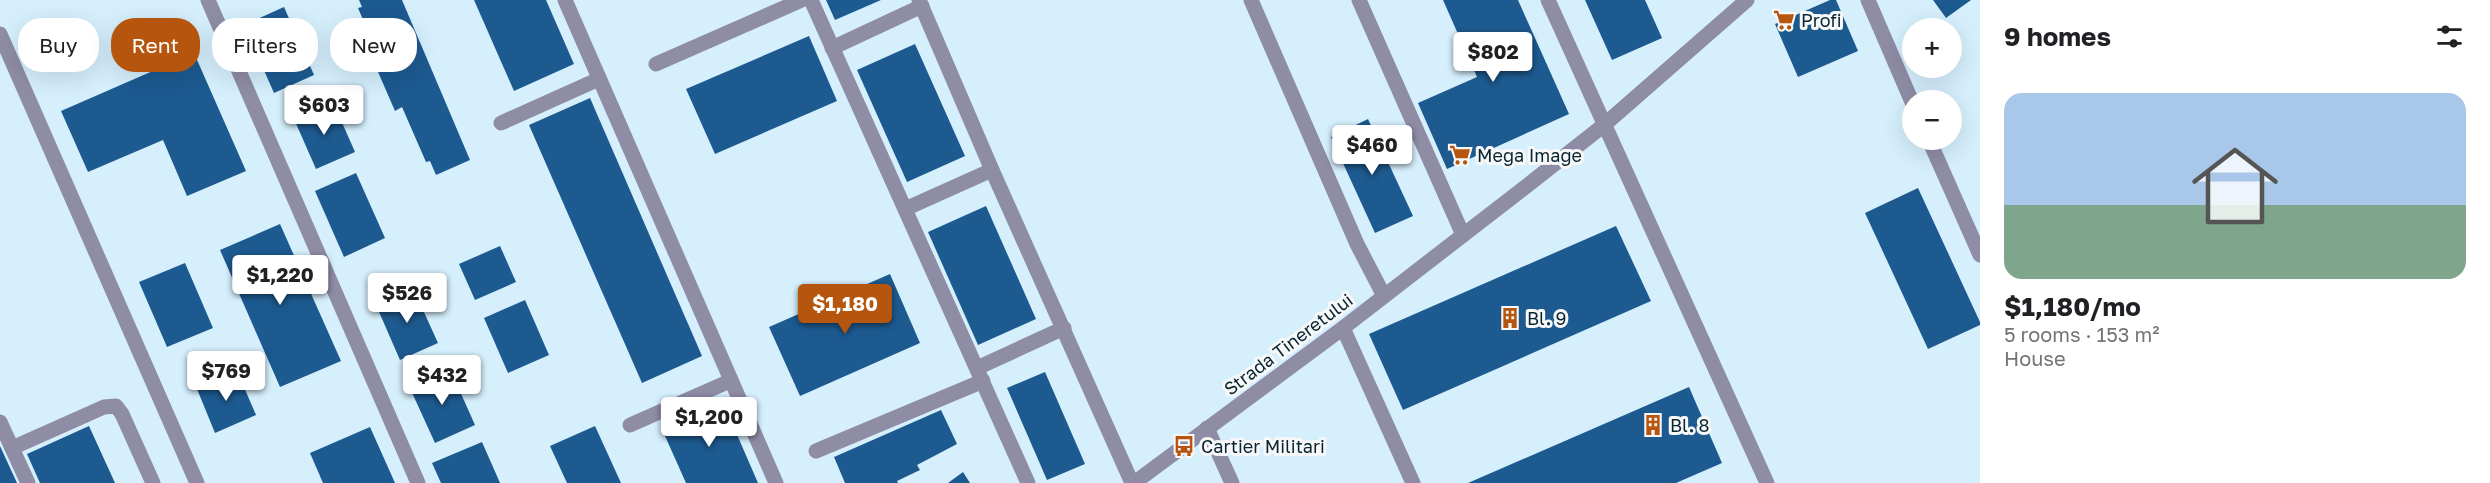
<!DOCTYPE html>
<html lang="en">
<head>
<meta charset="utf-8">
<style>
	:root { --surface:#fff; --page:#f2f2f2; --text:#202124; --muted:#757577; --line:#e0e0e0; --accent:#b5550e }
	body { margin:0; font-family:"Golos Text",sans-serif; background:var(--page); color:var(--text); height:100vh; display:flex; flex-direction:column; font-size:22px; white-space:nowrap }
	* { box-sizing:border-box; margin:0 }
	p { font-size:20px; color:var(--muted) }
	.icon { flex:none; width:33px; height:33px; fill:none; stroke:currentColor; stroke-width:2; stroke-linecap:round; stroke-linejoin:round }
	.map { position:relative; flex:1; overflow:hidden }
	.drawer { display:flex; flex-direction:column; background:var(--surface); width:510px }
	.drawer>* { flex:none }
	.banner { position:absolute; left:18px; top:18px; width:570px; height:54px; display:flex; gap:12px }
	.fabs { position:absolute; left:1902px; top:18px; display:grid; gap:12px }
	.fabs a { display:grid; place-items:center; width:60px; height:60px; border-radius:50%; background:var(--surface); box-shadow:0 6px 24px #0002; font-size:30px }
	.price { position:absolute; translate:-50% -51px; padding:0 14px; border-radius:6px; background:#fff; color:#222; font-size:20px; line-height:39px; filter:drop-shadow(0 2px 3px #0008) }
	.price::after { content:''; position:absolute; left:50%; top:36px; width:18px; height:14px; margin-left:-9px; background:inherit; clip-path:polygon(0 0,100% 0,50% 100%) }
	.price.current { background:var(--accent); color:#fff }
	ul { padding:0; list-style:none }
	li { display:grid; align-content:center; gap:12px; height:318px; padding:0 24px }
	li+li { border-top:2px solid var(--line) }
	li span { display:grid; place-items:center; height:186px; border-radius:18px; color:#555 }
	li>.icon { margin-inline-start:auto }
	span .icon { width:108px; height:108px; fill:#fffc; stroke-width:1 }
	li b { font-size:26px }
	h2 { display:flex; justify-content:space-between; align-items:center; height:72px; padding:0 24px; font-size:26px }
	.chip { padding:0 21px; border-radius:24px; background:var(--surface); box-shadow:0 6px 24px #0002; font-size:21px; line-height:54px }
	.chip.current { background:var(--accent); color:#fff }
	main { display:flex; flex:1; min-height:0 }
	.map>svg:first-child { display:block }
	.building { fill:#1d5a90 }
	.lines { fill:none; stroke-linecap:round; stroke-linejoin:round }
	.minor { stroke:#8f8ca6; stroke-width:15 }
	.labels { text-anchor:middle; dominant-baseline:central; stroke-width:6; stroke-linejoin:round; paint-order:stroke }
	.poi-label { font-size:18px; fill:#072532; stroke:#f8f8f8; text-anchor:start }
	.street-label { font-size:18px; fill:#072532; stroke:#f8f8f8 }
</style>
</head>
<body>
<main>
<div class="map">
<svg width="1980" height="483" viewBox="0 0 1980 483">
	<rect width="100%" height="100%" fill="#d5effd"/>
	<g class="building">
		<path d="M359,0H402L470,160L436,175L430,161L426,162L402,107L395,111L375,65L381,62L358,8L362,7Z"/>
		<path d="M474,0H546L574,64L514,91Z"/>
		<path d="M826,0H881L835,20Z"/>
		<path d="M1443,0H1518L1569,114L1447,169L1418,103L1477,77Z"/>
		<path d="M1585,0H1645L1662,38L1612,60Z"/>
		<path d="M1830,0H1836L1858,51L1798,77L1775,24Z"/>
		<path d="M1933,0H1971L1946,18Z"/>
		<path d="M284,7L314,75L274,93L244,25Z"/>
		<path d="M809,36L837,101L715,154L686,89Z"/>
		<path d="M915,44L965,156L907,182L857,70Z"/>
		<path d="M194,53L246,171L187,196L163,140L88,172L61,111Z"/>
		<path d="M590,98L702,356L642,383L529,125Z"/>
		<path d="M333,102L355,152L316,169L294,119Z"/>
		<path d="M1368,119L1413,216L1375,233L1331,137Z"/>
		<path d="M356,173L385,238L344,257L315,191Z"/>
		<path d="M1918,188L1980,322V325L1928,349L1865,213Z"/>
		<path d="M986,206L1036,319L978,345L928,232Z"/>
		<path d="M280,224L341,361L280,387L220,250Z"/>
		<path d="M1616,226L1651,301L1403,410L1369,334Z"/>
		<path d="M500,246L516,282L475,300L459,264Z"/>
		<path d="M185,263L213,328L167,347L139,282Z"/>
		<path d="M890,274L920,343L800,396L769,327Z"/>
		<path d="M413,288L438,343L400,360L376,305Z"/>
		<path d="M525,300L549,355L508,373L484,318Z"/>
		<path d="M450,369L475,425L435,443L409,386Z"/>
		<path d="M237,371L256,415L215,433L197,389Z"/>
		<path d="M1045,372L1085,464L1047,480L1007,388Z"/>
		<path d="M1689,387L1722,463L1676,483H1468Z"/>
		<path d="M722,400L758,483H686L661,427Z"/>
		<path d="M941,410L957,444L917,465L920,470L897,481L898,483H845L834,457Z"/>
		<path d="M89,426L115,483H40L27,454Z"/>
		<path d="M595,426L621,483H567L550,446Z"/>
		<path d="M370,427L395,483H323L310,453Z"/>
		<path d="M482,442L500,483H441L432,463Z"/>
		<path d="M0,446L17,483H0Z"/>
		<path d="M963,472L970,483H948Z"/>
	</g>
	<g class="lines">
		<g class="minor">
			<path d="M208,0L418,483"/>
			<path d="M565,0L776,483"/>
			<path d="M811,0L1028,483"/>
			<path d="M919,0L992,170L1132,483"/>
			<path d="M1251,0L1357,244L1384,296"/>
			<path d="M1359,0L1463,235"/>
			<path d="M1548,0L1767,483"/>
			<path d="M1868,0L1912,102"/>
			<path d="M0,34L197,483"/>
			<path d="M832,48L922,6"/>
			<path d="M656,64L802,0"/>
			<path d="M501,123L599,79"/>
			<path d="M1929,140L1980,255"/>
			<path d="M905,209L992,170"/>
			<path d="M1343,328L1413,483"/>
			<path d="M977,368L1064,328"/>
			<path d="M0,422L28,483"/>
			<path d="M630,425L730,381"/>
			<path d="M1207,428L1232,483"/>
			<path d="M12,448L104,407L116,406L122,414L153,483"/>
			<path d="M816,451L983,381"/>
			<path d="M1134,483L1343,328L1533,181L1604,125L1747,0"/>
		</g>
	</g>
	<defs>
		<symbol id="supermarket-bare" viewBox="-9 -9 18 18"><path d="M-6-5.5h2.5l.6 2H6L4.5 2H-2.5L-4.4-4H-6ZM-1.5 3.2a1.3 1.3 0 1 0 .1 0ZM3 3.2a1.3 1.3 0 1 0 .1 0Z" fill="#b5550e" stroke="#f8f8f8" stroke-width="2.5" paint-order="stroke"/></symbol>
		<symbol id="building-bare" viewBox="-9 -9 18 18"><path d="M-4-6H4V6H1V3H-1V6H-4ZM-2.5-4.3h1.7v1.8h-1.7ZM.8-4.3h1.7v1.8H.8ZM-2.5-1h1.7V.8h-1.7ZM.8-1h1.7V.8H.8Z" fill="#b5550e" stroke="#f8f8f8" stroke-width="2.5" paint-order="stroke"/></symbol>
		<symbol id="bus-bare" viewBox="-9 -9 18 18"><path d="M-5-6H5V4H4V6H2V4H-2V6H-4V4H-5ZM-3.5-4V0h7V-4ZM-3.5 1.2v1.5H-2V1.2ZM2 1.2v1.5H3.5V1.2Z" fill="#b5550e" stroke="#f8f8f8" stroke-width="2.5" paint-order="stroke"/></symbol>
	</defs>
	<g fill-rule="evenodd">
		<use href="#supermarket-bare" x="1769" y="5" width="30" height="30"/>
		<use href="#supermarket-bare" x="1445" y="140" width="30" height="30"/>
		<use href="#building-bare" x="1495" y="303" width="30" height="30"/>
		<use href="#building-bare" x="1638" y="410" width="30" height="30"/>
		<use href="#bus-bare" x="1169" y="431" width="30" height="30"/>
	</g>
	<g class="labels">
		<g class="poi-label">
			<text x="1801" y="20">Profi</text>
			<text x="1477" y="155">Mega Image</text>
			<text x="1527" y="318">Bl. 9</text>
			<text x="1670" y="425">Bl. 8</text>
			<text x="1201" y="446">Cartier Militari</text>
		</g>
		<g class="street-label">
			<text transform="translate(1288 344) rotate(-37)">Strada Tineretului</text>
		</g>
	</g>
</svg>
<div class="fabs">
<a>+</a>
<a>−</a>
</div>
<b class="price" style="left:1493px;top:83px">$802</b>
<b class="price" style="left:324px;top:136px">$603</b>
<b class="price" style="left:1372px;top:176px">$460</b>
<b class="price" style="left:280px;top:306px">$1,220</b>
<b class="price" style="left:407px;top:324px">$526</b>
<b class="price current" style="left:845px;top:335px">$1,180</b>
<b class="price" style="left:226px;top:402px">$769</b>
<b class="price" style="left:442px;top:406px">$432</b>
<b class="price" style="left:709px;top:448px">$1,200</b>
<div class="banner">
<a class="chip">Buy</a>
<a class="chip current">Rent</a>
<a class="chip">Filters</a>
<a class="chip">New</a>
</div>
</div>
<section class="drawer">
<h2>9 homes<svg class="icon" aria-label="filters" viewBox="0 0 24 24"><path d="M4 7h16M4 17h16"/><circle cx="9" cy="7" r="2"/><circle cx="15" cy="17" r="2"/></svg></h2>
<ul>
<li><span style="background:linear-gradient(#a9c7e8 60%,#7fa58c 0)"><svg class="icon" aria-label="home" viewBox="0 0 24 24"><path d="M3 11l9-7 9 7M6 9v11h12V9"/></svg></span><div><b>$1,180/mo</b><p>5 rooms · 153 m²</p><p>House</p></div></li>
</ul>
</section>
</main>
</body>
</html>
